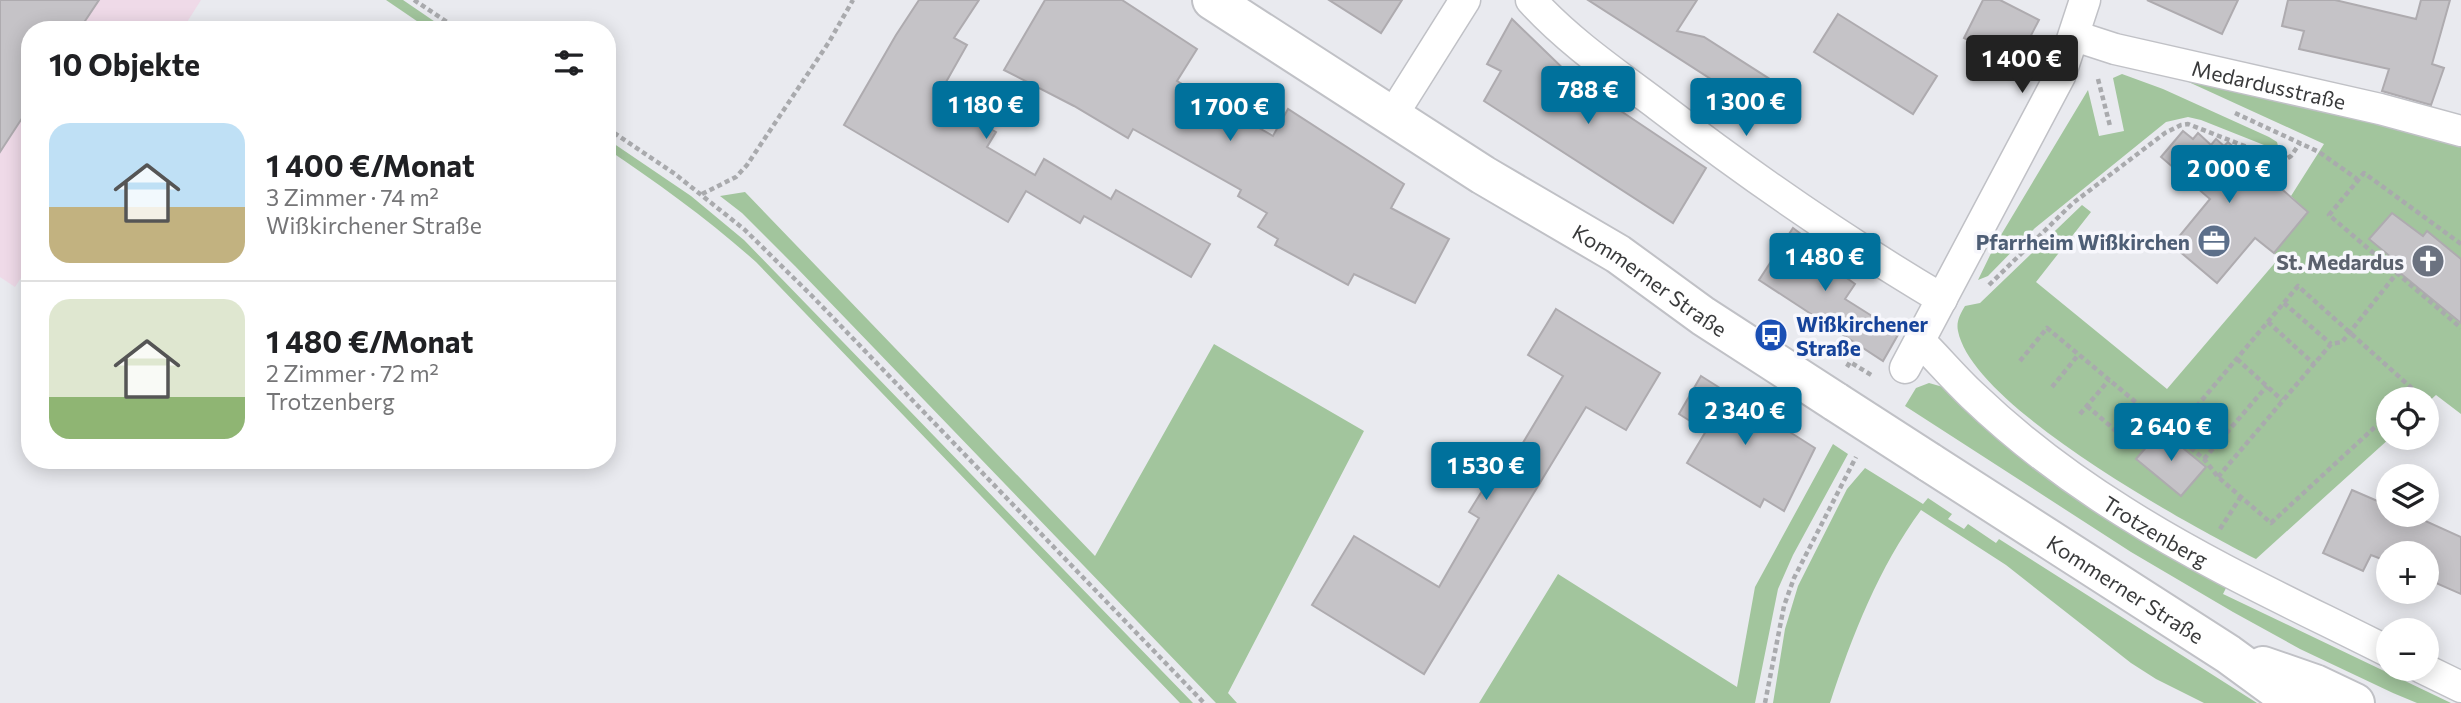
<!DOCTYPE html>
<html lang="de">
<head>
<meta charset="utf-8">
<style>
	:root { --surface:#fff; --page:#f6f6f6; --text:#202124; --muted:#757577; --line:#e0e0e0; --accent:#00719c }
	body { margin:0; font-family:Commissioner,sans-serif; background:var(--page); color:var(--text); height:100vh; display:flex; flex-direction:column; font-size:26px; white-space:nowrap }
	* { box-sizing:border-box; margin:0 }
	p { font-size:23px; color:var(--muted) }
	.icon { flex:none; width:38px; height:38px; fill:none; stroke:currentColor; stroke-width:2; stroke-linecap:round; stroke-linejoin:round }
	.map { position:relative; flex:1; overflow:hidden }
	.sheet { position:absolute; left:21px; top:21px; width:595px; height:448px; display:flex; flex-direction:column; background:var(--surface); border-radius:28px; box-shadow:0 4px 18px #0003 }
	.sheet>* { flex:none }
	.tools { position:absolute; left:2376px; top:387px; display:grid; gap:14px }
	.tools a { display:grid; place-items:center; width:63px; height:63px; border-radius:50%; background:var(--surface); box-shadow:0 4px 18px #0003; font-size:35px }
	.price { position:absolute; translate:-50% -60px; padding:0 16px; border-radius:7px; background:var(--accent); color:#fff; font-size:23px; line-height:46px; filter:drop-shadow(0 2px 4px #0008) }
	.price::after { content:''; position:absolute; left:50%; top:42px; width:21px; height:16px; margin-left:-10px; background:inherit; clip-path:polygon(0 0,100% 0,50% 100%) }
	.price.active { background:#222; color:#fff }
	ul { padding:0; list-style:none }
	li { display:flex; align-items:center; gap:21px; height:175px; padding:0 28px }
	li+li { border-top:2px solid var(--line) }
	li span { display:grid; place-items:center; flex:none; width:196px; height:140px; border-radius:21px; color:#555 }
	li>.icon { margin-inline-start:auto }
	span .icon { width:84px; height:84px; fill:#fffc; stroke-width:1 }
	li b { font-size:30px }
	h2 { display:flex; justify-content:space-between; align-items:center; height:84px; padding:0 28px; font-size:30px }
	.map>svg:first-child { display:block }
	.commercial { fill:#efdae8 }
	.green { fill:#a2c59d }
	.building { fill:#c5c3c7; stroke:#aeabaf; stroke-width:2 }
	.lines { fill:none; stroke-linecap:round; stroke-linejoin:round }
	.street-casing { stroke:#c0c1c6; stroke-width:33 }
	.primary-casing { stroke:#c0c1c6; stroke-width:42 }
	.path { stroke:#a9aaad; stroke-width:4.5; stroke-dasharray:5 3.5; stroke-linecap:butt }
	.street { stroke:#fff; stroke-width:30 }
	.primary { stroke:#fff; stroke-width:38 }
	.primary-bridge-casing { stroke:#c0c1c6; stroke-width:42; stroke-linecap:butt }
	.primary-bridge { stroke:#fff; stroke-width:38 }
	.labels { text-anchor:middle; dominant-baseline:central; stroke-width:7; stroke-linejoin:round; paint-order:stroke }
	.street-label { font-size:21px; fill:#393a3b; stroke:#f7f7fc }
	.service-label { font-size:21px; font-weight:bold; fill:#4e5e75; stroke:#f7f7fc; text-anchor:end }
	.worship-label { font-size:21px; font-weight:bold; fill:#5b616d; stroke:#f7f7fc; text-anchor:end }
	.transit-label { font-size:21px; font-weight:bold; fill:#164399; stroke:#f7f7fc; text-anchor:start }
</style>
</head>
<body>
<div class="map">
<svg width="2461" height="703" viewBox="0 0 2461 703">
	<rect width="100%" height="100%" fill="#e9eaef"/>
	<path class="commercial" d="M0,0H201L182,30H30V264L15,287L0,277Z"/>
	<g class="green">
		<path d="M386,0H403L447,30H430Z"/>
		<path d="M2122,74L2163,89L2269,137L2277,142L2278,146L2274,149L2201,120L2188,117L2166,122L2035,228L1988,276L1978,280L1995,245L2088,90L2099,136L2124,131L2113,78Z"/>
		<path d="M2182,79L2344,113L2461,147V414L2436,395L2427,403V399H2389L2390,438L2256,559C2187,524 1973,407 1958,331C1956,322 1960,314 1965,306L1980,303L2082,205L2091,212L2036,282L2167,389L2279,258L2274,253L2308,212L2291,196L2324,144Z"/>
		<path d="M607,139L691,196L744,240L1193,703H1180L756,262C709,220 659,184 607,149Z"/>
		<path d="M745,192L1095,556L1214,344L1364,431L1228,693L1237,703H1216L795,266L742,213L720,196Z"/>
		<path d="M1929,383L1943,387L2021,456L2228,584L2223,594L2451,703H2417L2393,693L2300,649L2233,612L2131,552L1905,406L1916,388Z"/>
		<path d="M1833,444L1848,454L1793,555L1778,589L1755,703H1479L1558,574L1737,687L1755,587Z"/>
		<path d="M1865,468L1923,504L1928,498L1952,514L1948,519L1964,529L1968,524L1996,543L1999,539L2257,703H2204L2156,679L2131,663L2006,565L1921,510C1879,567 1852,636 1830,703H1773L1785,629L1798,586L1847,489Z"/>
	</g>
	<g class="building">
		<path d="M0,0H99L79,30H30V106L0,152Z"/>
		<path d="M919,0H979L954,38L967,45L937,98L996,132L987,147L1035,175L1044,159L1111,199L1116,190L1210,244L1191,277L1084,216L1080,223L1026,191L1008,222L844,125L896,35Z"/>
		<path d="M1045,0H1122L1197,49L1177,81L1273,136L1288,109L1404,184L1391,208L1449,239L1415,303L1354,274L1348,285L1275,245L1278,239L1258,227L1267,213L1238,196L1241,190L1133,129L1128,138L1074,106L1004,70Z"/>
		<path d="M1329,0H1402L1381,33Z"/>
		<path d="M1588,0H1697L1677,31L1704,37L1787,90L1770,117Z"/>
		<path d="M1983,0H2000L2039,20L2016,64L1964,38Z"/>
		<path d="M2147,0H2238L2222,34Z"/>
		<path d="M2288,0H2335L2416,19L2421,0H2450L2432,64L2444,68L2431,105L2382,91L2389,69L2299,49L2304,31L2282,26Z"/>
		<path d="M1838,14L1937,76L1913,114L1814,52Z"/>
		<path d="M1512,19L1576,81L1706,168L1673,223L1484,101L1501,71L1487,64Z"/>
		<path d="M2183,131L2193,139L2198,133L2211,145L2216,139L2224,146L2228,142L2308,212L2274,253L2255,238L2217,283L2172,245L2210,199L2161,157Z"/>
		<path d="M2392,213L2423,236L2427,231L2461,259V323L2394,268L2398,263L2369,239Z"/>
		<path d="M1793,228L1848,269L1844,276L1855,284L1845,299L1899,333L1883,361L1759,280Z"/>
		<path d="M1556,309L1660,373L1626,430L1586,407L1424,674L1312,605L1354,536L1439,587L1479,518L1469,512L1510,446L1518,451L1563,376L1528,355Z"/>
		<path d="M1701,376L1815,448L1784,511L1764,499L1760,507L1687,463L1706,431L1679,414Z"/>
		<path d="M2161,430L2206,467L2181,496L2136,459Z"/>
		<path d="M2352,490L2389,506V514H2410L2461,537V594L2427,579V553H2389V562L2371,555L2363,571L2323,553Z"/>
	</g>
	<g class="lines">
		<defs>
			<g id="street">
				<path d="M1531,0C1568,41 1615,73 1659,106C1749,175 1844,241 1942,299"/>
				<path id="s1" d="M2075,36L2115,49L2380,109L2461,131"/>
				<path d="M1392,116L1465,0"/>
				<path id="s2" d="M1920,341C1938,359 1954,378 1972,395C2018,439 2071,479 2124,512C2209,566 2300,607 2389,652"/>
				<path d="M1905,368L2060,76L2085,0"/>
				<path d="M2422,668L2461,687"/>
			</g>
			<g id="primary">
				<path id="s3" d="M1212,0L1483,175L1618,254L1703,316L1836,402"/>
				<path id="s4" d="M1929,462L2228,654L2295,703"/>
				<path d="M2263,666L2315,684L2355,703"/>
			</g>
		</defs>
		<use href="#street" class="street-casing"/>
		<use href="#primary" class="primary-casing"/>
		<g class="path">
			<path d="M414,0L459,30"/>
			<path d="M2098,79L2110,126"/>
			<path d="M2235,113L2319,152L2357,179"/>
			<path d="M607,128L675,174L745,230L813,297L1204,703"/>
			<path d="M702,194L736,177L747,165L829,42L853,0"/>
			<path d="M2461,244L2364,173L2329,215L2461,328"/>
			<path d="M1989,285L2073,203L2165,133L2181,125L2188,124L2283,161L2291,156L2300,143"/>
			<path d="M2284,303L2331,344"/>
			<path d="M2268,322L2314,364"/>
			<path d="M2237,359L2282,400"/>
			<path d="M2020,361L2047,328L2204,459L2218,477L2271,523L2389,414"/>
			<path d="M1847,367L1850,362L1873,376"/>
			<path d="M2052,387L2079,354"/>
			<path d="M2087,406L2130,443"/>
			<path d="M2191,413L2298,286L2415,391L2406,399"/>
			<path d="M2080,414L2109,380"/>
			<path d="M2118,432L2141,406"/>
			<path d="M2204,459L2267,386"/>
			<path d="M2218,477L2331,344L2342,342L2397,273"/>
			<path d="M2220,529L2240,498"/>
			<path d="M1765,703L1784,606L1794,578L1856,457"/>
		</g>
		<use href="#street" class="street"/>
		<use href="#primary" class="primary"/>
		<defs>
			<path id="primary-bridge" d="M1836,402L1929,462"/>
		</defs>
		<use href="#primary-bridge" class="primary-bridge-casing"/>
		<use href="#primary-bridge" class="primary-bridge"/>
	</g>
	<defs>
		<symbol id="office-disc" viewBox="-11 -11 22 22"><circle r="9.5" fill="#5c6f8a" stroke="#f7f7fc"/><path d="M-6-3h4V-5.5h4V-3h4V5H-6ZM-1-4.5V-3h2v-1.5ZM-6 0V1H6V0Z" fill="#fff"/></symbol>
		<symbol id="church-disc" viewBox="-11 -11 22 22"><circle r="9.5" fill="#6b7280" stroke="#f7f7fc"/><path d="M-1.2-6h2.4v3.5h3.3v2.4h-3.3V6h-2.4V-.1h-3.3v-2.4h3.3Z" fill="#fff"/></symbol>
		<symbol id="bus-disc" viewBox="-11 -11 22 22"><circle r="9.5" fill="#1a4fb4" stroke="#f7f7fc"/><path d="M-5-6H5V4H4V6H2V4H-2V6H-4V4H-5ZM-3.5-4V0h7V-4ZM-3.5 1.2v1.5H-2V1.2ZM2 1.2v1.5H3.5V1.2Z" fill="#fff"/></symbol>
	</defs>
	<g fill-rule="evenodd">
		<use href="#office-disc" x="2195" y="222" width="38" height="38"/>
		<use href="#church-disc" x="2409" y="242" width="38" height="38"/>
		<use href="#bus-disc" x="1752" y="316" width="38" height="38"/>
	</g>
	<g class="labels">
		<g class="street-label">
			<text stroke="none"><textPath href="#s1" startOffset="200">Medardusstraße</textPath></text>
			<text stroke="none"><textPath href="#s3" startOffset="520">Kommerner Straße</textPath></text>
			<text stroke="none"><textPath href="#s2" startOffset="304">Trotzenberg</textPath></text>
			<text stroke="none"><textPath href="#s4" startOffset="234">Kommerner Straße</textPath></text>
		</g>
		<g class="service-label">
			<text x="2190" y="241">Pfarrheim Wißkirchen</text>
		</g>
		<g class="worship-label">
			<text x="2404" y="261">St. Medardus</text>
		</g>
		<g class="transit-label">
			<text x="1796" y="323">Wißkirchener<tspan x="1796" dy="24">Straße</tspan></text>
		</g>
	</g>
</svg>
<div class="tools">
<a><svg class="icon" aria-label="locate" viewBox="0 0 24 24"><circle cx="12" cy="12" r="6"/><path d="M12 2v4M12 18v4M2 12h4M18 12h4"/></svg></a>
<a><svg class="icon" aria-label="layers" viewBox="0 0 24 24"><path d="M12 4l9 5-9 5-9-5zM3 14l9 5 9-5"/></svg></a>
<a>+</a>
<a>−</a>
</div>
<b class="price active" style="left:2022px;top:95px">1 400 €</b>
<b class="price" style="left:1588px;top:126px">788 €</b>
<b class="price" style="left:1746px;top:138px">1 300 €</b>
<b class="price" style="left:986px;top:141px">1 180 €</b>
<b class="price" style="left:1230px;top:143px">1 700 €</b>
<b class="price" style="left:2229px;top:205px">2 000 €</b>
<b class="price" style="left:1825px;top:293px">1 480 €</b>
<b class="price" style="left:1745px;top:447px">2 340 €</b>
<b class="price" style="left:2171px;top:463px">2 640 €</b>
<b class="price" style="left:1486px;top:502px">1 530 €</b>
<section class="sheet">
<h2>10 Objekte<svg class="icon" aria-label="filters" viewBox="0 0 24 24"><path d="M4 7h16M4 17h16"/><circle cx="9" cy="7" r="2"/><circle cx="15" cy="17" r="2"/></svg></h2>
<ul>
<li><span style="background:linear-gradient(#bfe0f5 60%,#c2b280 0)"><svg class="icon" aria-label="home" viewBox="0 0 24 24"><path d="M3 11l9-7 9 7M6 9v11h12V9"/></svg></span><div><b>1 400 €/Monat</b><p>3 Zimmer · 74 m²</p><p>Wißkirchener Straße</p></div></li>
<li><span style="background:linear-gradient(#dfe7d0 70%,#8fb573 0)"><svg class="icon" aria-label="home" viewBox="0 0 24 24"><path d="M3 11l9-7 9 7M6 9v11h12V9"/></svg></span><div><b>1 480 €/Monat</b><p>2 Zimmer · 72 m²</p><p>Trotzenberg</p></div></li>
</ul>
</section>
</div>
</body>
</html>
